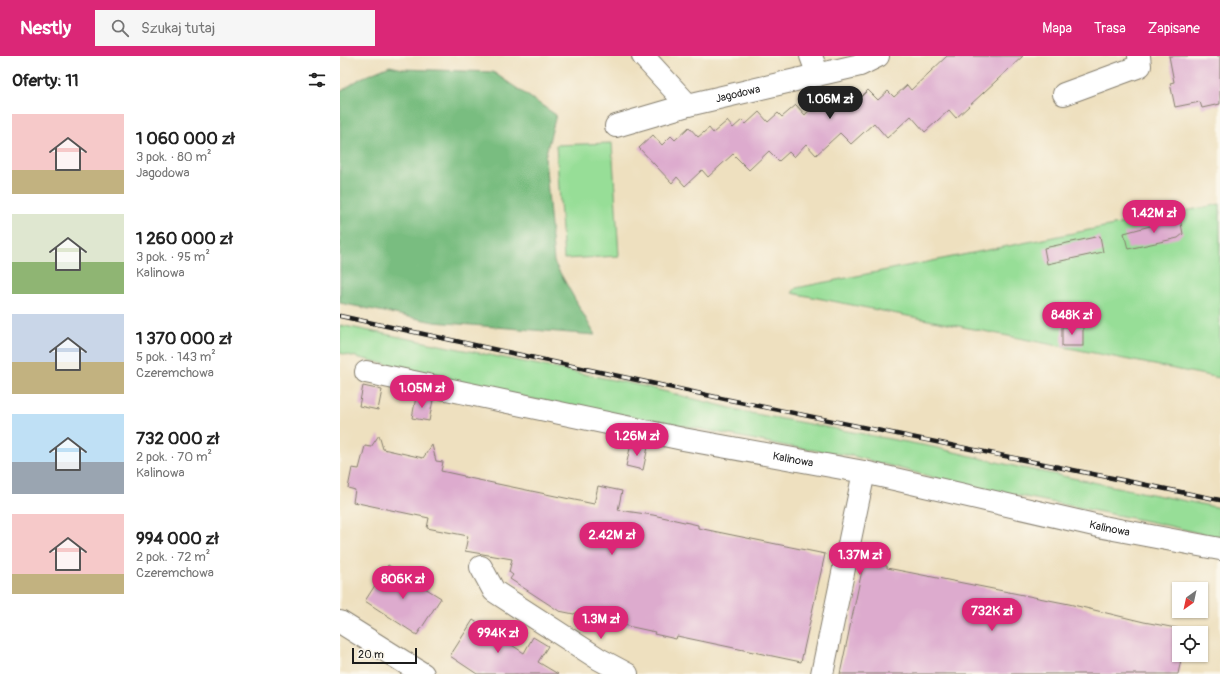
<!DOCTYPE html>
<html lang="pl">
<head>
<meta charset="utf-8">
<style>
	:root { --surface:#fff; --page:#f6f6f6; --text:#222; --muted:#767676; --accent:#db2777 }
	body { margin:0; font-family:Pangolin,sans-serif; background:var(--page); color:var(--text); height:100vh; display:flex; flex-direction:column; font-size:15px; white-space:nowrap }
	* { box-sizing:border-box; margin:0 }
	p { font-size:13px; color:var(--muted) }
	.icon { flex:none; width:22px; height:22px; fill:none; stroke:currentColor; stroke-width:2; stroke-linecap:round; stroke-linejoin:round }
	.map { position:relative; flex:1; overflow:hidden }
	.details { display:flex; flex-direction:column; background:var(--surface); width:340px }
	.details>* { flex:none }
	.needle { width:26px; rotate:213deg }
	.buttons { position:absolute; left:832px; top:526px; display:grid; gap:8px }
	.buttons a { display:grid; place-items:center; width:36px; height:36px; border-radius:0px; background:var(--surface); box-shadow:0 1px 3px #0004; font-size:20px }
	.scale { position:absolute; left:12px; bottom:10px; width:65px; box-sizing:border-box; padding-left:4px; border:2px solid #1c1c1c; border-top:0; font-size:11px; line-height:14px; white-space:nowrap; color:#1c1c1c; -webkit-text-stroke:3px #fbf7ec; paint-order:stroke }
	.price { position:absolute; translate:-50% -34px; padding:0 9px; border-radius:14px; background:var(--accent); color:#fff; font-size:13px; line-height:26px; filter:drop-shadow(0 1px 2px #0008) }
	.price::after { content:''; position:absolute; left:50%; top:24px; width:12px; height:9px; margin-left:-6px; background:inherit; clip-path:polygon(0 0,100% 0,50% 100%) }
	.price.selected { background:#222; color:#fff }
	ul { padding:0; list-style:none }
	li { display:flex; align-items:center; gap:12px; height:100px; padding:0 12px }
	li span { display:grid; place-items:center; flex:none; width:112px; height:80px; border-radius:0px; color:#555 }
	li>.icon { margin-inline-start:auto }
	span .icon { width:48px; height:48px; fill:#fffc; stroke-width:1 }
	li b { font-size:17px }
	h2 { display:flex; justify-content:space-between; align-items:center; height:48px; padding:0 12px; font-size:17px }
	header { display:flex; align-items:center; gap:24px; box-sizing:border-box; height:56px; padding:0 20px; background:var(--accent); color:#fff }
	header strong { font-size:19px }
	nav { display:flex; gap:22px; margin-inline-start:auto; font-size:14px }
	.search { width:280px; height:36px; background:var(--page); display:flex; align-items:center; gap:10px; box-sizing:border-box; padding:0 14px; border-radius:0px; color:var(--muted); font-size:15px }
	main { display:flex; flex:1; min-height:0 }
	.map>svg:first-child { display:block }
	.green { fill:#97de97; stroke:#5a7d5a }
	.forest { fill:#79bd80; stroke:#4a6c4e }
	.building { fill:#ddabce }
	.lines { fill:none; stroke-linecap:round; stroke-linejoin:round }
	.minor-casing { stroke:#857e6e; stroke-width:24 }
	.minor { stroke:#fff; stroke-width:22 }
	.rail-casing { stroke:#1c1c1c; stroke-width:4.5 }
	.rail { stroke:#fbf7ec; stroke-width:3; stroke-dasharray:9; stroke-linecap:butt }
	.labels { text-anchor:middle; dominant-baseline:central; stroke-width:3; stroke-linejoin:round; paint-order:stroke }
	.street-label { font-size:11px; fill:#1c1c1c; stroke:#fbf7ec }
</style>
</head>
<body>
<header>
<strong>Nestly</strong>
<div class="search"><svg class="icon" aria-label="search" viewBox="0 0 24 24"><circle cx="10" cy="10" r="6"/><path d="M15 15l6 6"/></svg>Szukaj tutaj</div>
<nav><a>Mapa</a><a>Trasa</a><a>Zapisane</a></nav>
</header>
<main>
<section class="details">
<h2>Oferty: 11<svg class="icon" aria-label="filters" viewBox="0 0 24 24"><path d="M4 7h16M4 17h16"/><circle cx="9" cy="7" r="2"/><circle cx="15" cy="17" r="2"/></svg></h2>
<ul>
<li><span style="background:linear-gradient(#f6c9c9 70%,#c2b280 0)"><svg class="icon" aria-label="home" viewBox="0 0 24 24"><path d="M3 11l9-7 9 7M6 9v11h12V9"/></svg></span><div><b>1 060 000 zł</b><p>3 pok. · 80 m²</p><p>Jagodowa</p></div></li>
<li><span style="background:linear-gradient(#dfe7d0 60%,#8fb573 0)"><svg class="icon" aria-label="home" viewBox="0 0 24 24"><path d="M3 11l9-7 9 7M6 9v11h12V9"/></svg></span><div><b>1 260 000 zł</b><p>3 pok. · 95 m²</p><p>Kalinowa</p></div></li>
<li><span style="background:linear-gradient(#c9d6e8 60%,#c2b280 0)"><svg class="icon" aria-label="home" viewBox="0 0 24 24"><path d="M3 11l9-7 9 7M6 9v11h12V9"/></svg></span><div><b>1 370 000 zł</b><p>5 pok. · 143 m²</p><p>Czeremchowa</p></div></li>
<li><span style="background:linear-gradient(#bfe0f5 60%,#9aa5b1 0)"><svg class="icon" aria-label="home" viewBox="0 0 24 24"><path d="M3 11l9-7 9 7M6 9v11h12V9"/></svg></span><div><b>732 000 zł</b><p>2 pok. · 70 m²</p><p>Kalinowa</p></div></li>
<li><span style="background:linear-gradient(#f6c9c9 75%,#c2b280 0)"><svg class="icon" aria-label="home" viewBox="0 0 24 24"><path d="M3 11l9-7 9 7M6 9v11h12V9"/></svg></span><div><b>994 000 zł</b><p>2 pok. · 72 m²</p><p>Czeremchowa</p></div></li>
</ul>
</section>
<div class="map">
<svg width="880" height="618" viewBox="0 0 880 618">
	<rect width="100%" height="100%" fill="#fbf7ec"/>
	<filter id="ink" filterUnits="userSpaceOnUse"><feTurbulence type="fractalNoise" baseFrequency=".025" numOctaves="2"/><feDisplacementMap in="SourceGraphic" scale="8" xChannelSelector="R" yChannelSelector="G"/><feConvolveMatrix kernelMatrix="1 2 1 2 8 2 1 2 1" color-interpolation-filters="sRGB"/></filter>
	<filter id="wash" filterUnits="userSpaceOnUse"><feTurbulence type="fractalNoise" baseFrequency=".012" numOctaves="4" result="noise"/><feDisplacementMap in="SourceGraphic" scale="16" xChannelSelector="R" yChannelSelector="G"/><feGaussianBlur stdDeviation="0.9" result="paint"/><feColorMatrix in="noise" values="0 0 0 0 0 0 0 0 0 0 0 0 0 0 0 0 0 1.4 0 .05"/><feComposite in="paint" operator="in"/></filter>
	<g filter="url(#wash)">
		<rect width="100%" height="100%" fill="#eee0bf"/>
		<g class="green">
			<path d="M272,87L279,200L224,203L216,89Z"/>
			<path d="M880,148V322L452,237L456,232Z"/>
			<path d="M0,269L303,330L410,357L593,391L678,411L880,452V482L812,466L614,427L513,400L446,390L361,373L202,345L16,301L0,297Z"/>
		</g>
		<path class="forest" d="M50,10L63,13L153,16L216,59L205,101L214,206L255,279L94,266L0,247V36L21,22Z"/>
		<g id="blocks">
			<g class="building">
				<path d="M607,0H683L616,62L609,54L585,76L571,60L547,82L534,67L511,88L500,77L476,99L466,88L454,101L449,96L439,105L429,95L409,114L393,98L368,121L362,114L345,130L337,121L332,127L299,92L313,79L322,89L331,80L335,84L349,71L358,81L369,72L373,77L387,65L393,72L402,64L406,68L419,56L428,66L438,57L442,61L456,49L465,59L474,49L479,54L493,41L502,51L512,42L516,46L528,34L538,44L548,35L554,41L567,29L571,34Z"/>
				<path d="M829,0H880V48L862,52L860,46L835,51L830,27L834,26Z"/>
				<path d="M840,162L843,178L838,182L788,193L784,177Z"/>
				<path d="M760,180L763,196L707,208L704,192Z"/>
				<rect x="722" y="271" width="21" height="19"/>
				<path d="M23,330L42,334L38,354L19,350Z"/>
				<path d="M76,341L93,344L89,365L72,362Z"/>
				<path d="M39,379L43,393L83,402L92,389L96,405L103,406L101,415L124,420V421L254,448L258,430L282,435L278,454L313,459L358,469V472L485,498L461,606L337,580L336,583L314,578L315,576L269,566L270,561L239,555L234,558L219,555L170,523L173,519L169,516L172,503L125,495L128,480L87,472L89,462L13,446L15,434L8,432L12,412L19,413L25,390L31,391Z"/>
				<path d="M291,388L308,391L303,414L286,410Z"/>
				<path d="M524,505L547,510V512L729,548L804,566L847,574L846,577H839V599H842L838,618H500Z"/>
				<path d="M48,509L101,542L77,579L25,545Z"/>
				<path d="M133,564L184,597L193,581L208,590L198,606L218,618H137L110,600Z"/>
			</g>
		</g>
	</g>
	<g filter="url(#ink)">
		<use href="#blocks" fill-opacity="0" stroke="#857e6e" stroke-width="1"/>
		<g class="lines">
			<defs>
				<g id="minor">
					<path d="M303,0L348,49"/>
					<path d="M471,0L478,19"/>
					<path d="M724,38L800,10L799,0"/>
					<path id="s1" d="M276,70L348,49L520,9L538,0"/>
					<path id="s2" d="M26,316L343,383L524,416L763,471L880,493"/>
					<path d="M141,511L154,535L259,603L287,618"/>
					<path d="M0,566L83,618"/>
					<path d="M482,618L524,416"/>
				</g>
			</defs>
			<use href="#minor" class="minor-casing"/>
			<use href="#minor" class="minor"/>
			<defs>
				<path id="rail" d="M0,260L385,343L880,444"/>
			</defs>
			<use href="#rail" class="rail-casing"/>
			<use href="#rail" class="rail"/>
		</g>
	</g>
	<g class="labels">
		<g class="street-label">
			<text stroke="none"><textPath href="#s1" startOffset="126">Jagodowa</textPath></text>
			<text stroke="none"><textPath href="#s2" startOffset="436">Kalinowa</textPath></text>
			<text stroke="none"><textPath href="#s2" startOffset="760">Kalinowa</textPath></text>
		</g>
	</g>
</svg>
<div class="buttons">
<a><svg class="needle" viewBox="-14 -14 28 28"><path d="M0-13l5 13h-10z" fill="#e53935"/><path d="M0 13l5-13h-10z" fill="#767676"/></svg></a>
<a><svg class="icon" aria-label="locate" viewBox="0 0 24 24"><circle cx="12" cy="12" r="6"/><path d="M12 2v4M12 18v4M2 12h4M18 12h4"/></svg></a>
</div>
<div class="scale">20 m</div>
<b class="price selected" style="left:490px;top:64px">1.06M zł</b>
<b class="price" style="left:814px;top:178px">1.42M zł</b>
<b class="price" style="left:732px;top:280px">848K zł</b>
<b class="price" style="left:82px;top:353px">1.05M zł</b>
<b class="price" style="left:297px;top:401px">1.26M zł</b>
<b class="price" style="left:272px;top:500px">2.42M zł</b>
<b class="price" style="left:520px;top:520px">1.37M zł</b>
<b class="price" style="left:63px;top:544px">806K zł</b>
<b class="price" style="left:652px;top:576px">732K zł</b>
<b class="price" style="left:261px;top:584px">1.3M zł</b>
<b class="price" style="left:158px;top:598px">994K zł</b>
</div>
</main>
</body>
</html>
